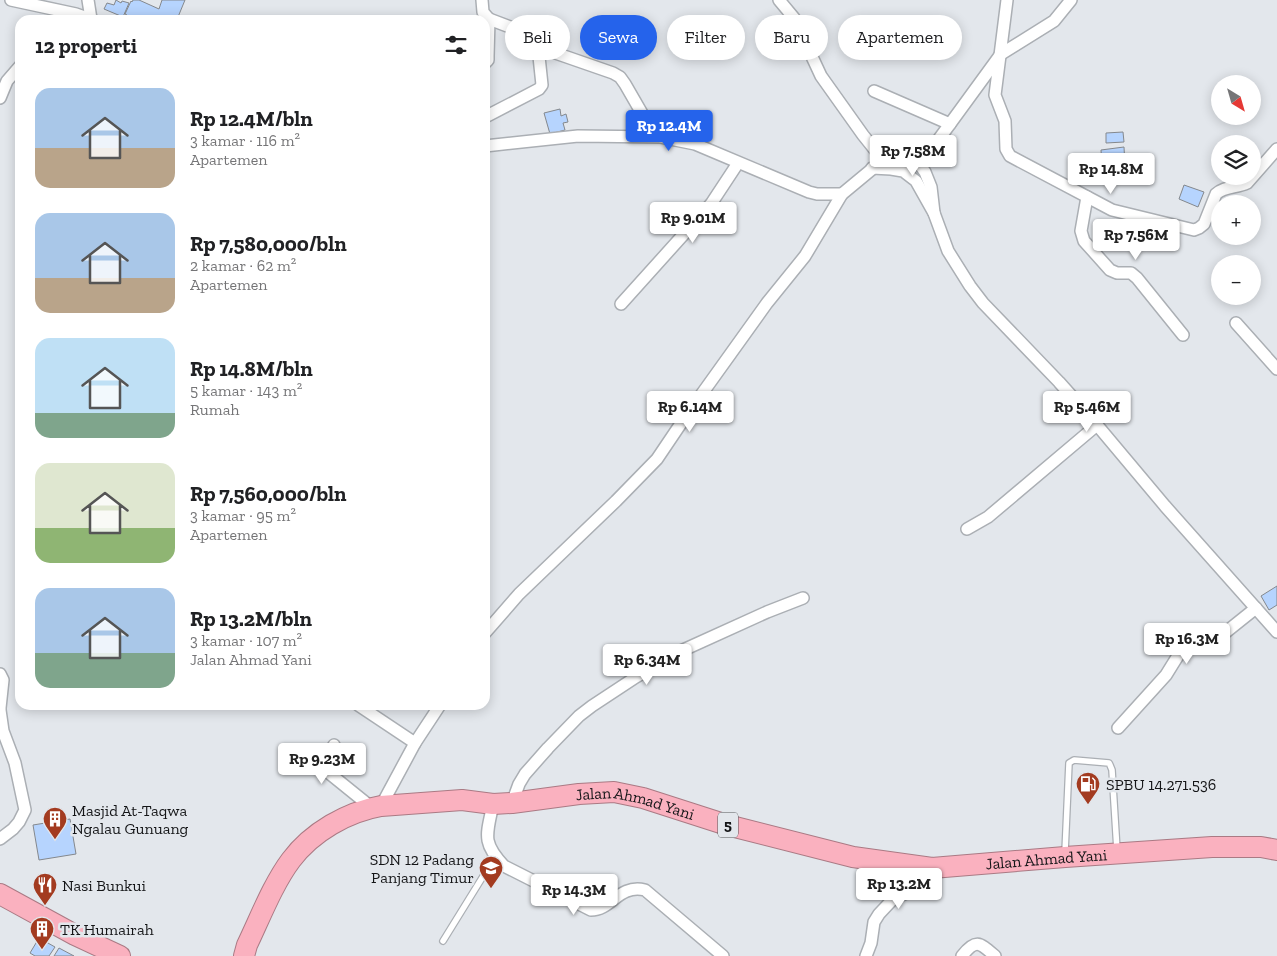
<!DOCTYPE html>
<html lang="id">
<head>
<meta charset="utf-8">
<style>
	:root { --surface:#fff; --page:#f2f2f2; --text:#202124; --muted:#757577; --accent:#2563eb }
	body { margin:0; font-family:"Zilla Slab",serif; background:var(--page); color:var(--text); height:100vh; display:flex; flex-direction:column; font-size:19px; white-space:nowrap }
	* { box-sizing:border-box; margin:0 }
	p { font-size:16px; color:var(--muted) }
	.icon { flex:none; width:28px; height:28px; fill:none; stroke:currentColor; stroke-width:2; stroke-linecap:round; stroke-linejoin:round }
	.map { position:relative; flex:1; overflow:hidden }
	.sheet { position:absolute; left:15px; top:15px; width:475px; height:695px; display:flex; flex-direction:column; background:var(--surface); border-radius:15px; box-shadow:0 2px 12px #0003 }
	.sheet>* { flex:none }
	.guide { position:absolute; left:505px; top:15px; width:475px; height:45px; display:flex; gap:10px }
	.needle { width:32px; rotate:143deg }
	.controls { position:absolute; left:1211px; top:75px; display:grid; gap:10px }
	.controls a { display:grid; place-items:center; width:50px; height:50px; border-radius:50%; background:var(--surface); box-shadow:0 2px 12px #0003; font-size:25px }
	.price { position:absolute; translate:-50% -42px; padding:0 11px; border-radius:5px; background:#fff; color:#222; font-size:16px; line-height:32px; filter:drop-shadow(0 1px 2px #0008) }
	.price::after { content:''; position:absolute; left:50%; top:30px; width:15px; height:11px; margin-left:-8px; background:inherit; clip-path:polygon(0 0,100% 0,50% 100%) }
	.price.on { background:var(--accent); color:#fff }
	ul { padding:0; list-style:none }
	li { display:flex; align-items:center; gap:15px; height:125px; padding:0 20px }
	li span { display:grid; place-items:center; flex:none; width:140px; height:100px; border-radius:15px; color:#555 }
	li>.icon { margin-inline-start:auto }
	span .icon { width:60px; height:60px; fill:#fffc; stroke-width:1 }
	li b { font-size:21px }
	h2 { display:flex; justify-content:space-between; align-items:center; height:60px; padding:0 20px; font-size:21px }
	.chip { padding:0 18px; border-radius:22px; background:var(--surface); box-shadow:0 2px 12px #0003; font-size:18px; line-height:45px }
	.chip.on { background:var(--accent); color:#fff }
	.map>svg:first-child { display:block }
	.building { fill:#b6d4fe; stroke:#84888d }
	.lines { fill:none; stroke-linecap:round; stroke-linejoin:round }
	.lane-casing { stroke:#abafb4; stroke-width:8 }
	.street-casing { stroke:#abafb4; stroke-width:14 }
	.highway-casing { stroke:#aa7a84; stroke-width:22 }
	.lane { stroke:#fff; stroke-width:5.5 }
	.street { stroke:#fff; stroke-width:11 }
	.highway { stroke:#fab1bf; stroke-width:20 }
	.labels { text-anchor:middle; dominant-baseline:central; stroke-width:5; stroke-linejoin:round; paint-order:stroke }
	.shield { fill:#e3e7ec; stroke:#525457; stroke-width:1 }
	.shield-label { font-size:15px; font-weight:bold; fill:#141517 }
	.poi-label { font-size:16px; fill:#141517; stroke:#e3e7ec; text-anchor:start }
	.street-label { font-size:16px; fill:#141517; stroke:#e3e7ec }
</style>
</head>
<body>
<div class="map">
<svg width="1277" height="956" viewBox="0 0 1277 956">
	<rect width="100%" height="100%" fill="#e3e7ec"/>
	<g class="building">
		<path d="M116,0L121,3L122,1L129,3L123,17L104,9L107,3L114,5Z"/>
		<path d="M133,0H139L159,9L162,0H185L178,17L185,20H136L127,16V15L125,14L131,1L132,2Z"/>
		<path d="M560,109L561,116L566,114L568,122L563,123L565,130L550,134L544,113Z"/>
		<path d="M1123,132L1124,142L1106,143V133Z"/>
		<path d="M1124,147L1125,166L1102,168L1101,150Z"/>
		<path d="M1184,185L1204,192L1198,207L1179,199Z"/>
		<path d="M1277,586V605L1269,610L1261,596Z"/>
		<path d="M70,819L76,854L39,860L33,825Z"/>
		<path d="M39,938L55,947L49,956H35L30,953Z"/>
		<path d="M59,948L74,956H54Z"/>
	</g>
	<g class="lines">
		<defs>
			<g id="lane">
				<path d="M1065,852L1069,763L1074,760L1109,763L1110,765L1112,770L1117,850"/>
				<path d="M443,941L495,857"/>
			</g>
			<g id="street">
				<path d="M11,0L76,14L93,20"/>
				<path d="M88,0L91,19"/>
				<path d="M482,0L483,12L489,19L488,56V60L485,63"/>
				<path d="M779,0L794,18L821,76L863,135L883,160"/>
				<path d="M1007,0L995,95L1005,121L1006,149L1010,156L1112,210L1194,230L1199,228L1204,224L1216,194C1224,186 1237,188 1247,183L1277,149"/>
				<path d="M538,47L613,73L620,77L625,84L655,136"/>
				<path d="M874,91L950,124"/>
				<path d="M0,98L7,81L20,66"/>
				<path d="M485,117L539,89L542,85L538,47L536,39L531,35L489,19"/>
				<path d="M485,146L578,136L660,137L695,144L809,192L817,194H842"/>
				<path d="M920,165L1001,54L1054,21L1071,0"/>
				<path d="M872,168L891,169L903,171L916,181L934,213L948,251L970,286L983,303L1059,382L1092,419L1165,506L1277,632"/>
				<path d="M1087,197L1081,231L1084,241L1110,270L1117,273H1131L1137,278L1183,335"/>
				<path d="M621,304L711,204L738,163"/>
				<path d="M1236,323L1277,369"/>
				<path d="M967,529L988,517L1097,425"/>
				<path d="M485,633L519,594L616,501L657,459L686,416L767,303L805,256L842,194L883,160L896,158H906L913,160L920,165L925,172L931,187L934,213"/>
				<path d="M0,674L3,680L0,708"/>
				<path d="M358,705L415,743"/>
				<path d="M0,710L3,731L15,763L25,810L19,822L13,829L0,839"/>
				<path d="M1118,728L1166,675L1184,646L1188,644L1216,640L1256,608"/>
				<path d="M334,745L324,766V769L371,807"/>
				<path d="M512,803L519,784L525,774L548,748L579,716L592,706L636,677L681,651L767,612L803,598"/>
				<path d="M493,804C487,834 481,842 504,866L591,910C612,910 618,884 645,890L723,956"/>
				<path d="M381,806L415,743L440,705"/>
				<path d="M866,956L871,943L874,922L879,914L894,898L919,888L932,868"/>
				<path d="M962,956C976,938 980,943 995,956"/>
			</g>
			<g id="highway">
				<path d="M0,894L75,935L120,956"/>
				<path id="s1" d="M244,956L247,945C260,918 273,884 291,860C312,832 347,812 381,806L462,800L493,804L512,803L579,794L614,792L643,798L727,825L853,857L932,868L1065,857L1212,847H1261L1277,850"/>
			</g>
		</defs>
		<use href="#lane" class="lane-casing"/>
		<use href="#street" class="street-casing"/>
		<use href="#highway" class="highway-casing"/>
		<use href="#lane" class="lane"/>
		<use href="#street" class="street"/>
		<use href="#highway" class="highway"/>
	</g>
	<defs>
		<symbol id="fuel-pin" viewBox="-11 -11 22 30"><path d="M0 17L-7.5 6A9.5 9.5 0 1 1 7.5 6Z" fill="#a33b20" stroke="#e3e7ec"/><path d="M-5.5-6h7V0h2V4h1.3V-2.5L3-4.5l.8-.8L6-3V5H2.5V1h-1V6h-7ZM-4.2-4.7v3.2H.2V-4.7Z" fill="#fff"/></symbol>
		<symbol id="building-pin" viewBox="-11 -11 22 30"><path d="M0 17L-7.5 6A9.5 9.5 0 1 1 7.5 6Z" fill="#a33b20" stroke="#e3e7ec"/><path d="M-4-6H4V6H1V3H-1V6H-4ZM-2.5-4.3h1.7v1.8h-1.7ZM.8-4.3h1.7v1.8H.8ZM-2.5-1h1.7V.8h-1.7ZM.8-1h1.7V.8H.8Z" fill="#fff"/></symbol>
		<symbol id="school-pin" viewBox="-11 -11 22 30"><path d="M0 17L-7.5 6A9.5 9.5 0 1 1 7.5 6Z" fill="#a33b20" stroke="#e3e7ec"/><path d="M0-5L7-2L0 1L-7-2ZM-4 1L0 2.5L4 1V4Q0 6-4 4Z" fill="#fff"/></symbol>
		<symbol id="restaurant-pin" viewBox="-11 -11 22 30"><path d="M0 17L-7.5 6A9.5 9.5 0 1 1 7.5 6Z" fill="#a33b20" stroke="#e3e7ec"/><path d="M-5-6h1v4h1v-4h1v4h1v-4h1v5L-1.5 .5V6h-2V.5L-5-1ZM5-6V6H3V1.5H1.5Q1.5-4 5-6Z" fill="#fff"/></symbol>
	</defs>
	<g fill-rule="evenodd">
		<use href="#fuel-pin" x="1074" y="770" width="28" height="38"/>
		<use href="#building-pin" x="41" y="805" width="28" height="38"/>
		<use href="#school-pin" x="477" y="854" width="28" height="38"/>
		<use href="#restaurant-pin" x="31" y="871" width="28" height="38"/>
		<use href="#building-pin" x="28" y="915" width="28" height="38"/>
	</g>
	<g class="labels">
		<rect class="shield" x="718" y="812.5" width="20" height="25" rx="4"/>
		<g class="shield-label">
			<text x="728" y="825">5</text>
		</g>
		<g class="poi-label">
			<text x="1106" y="784">SPBU 14.271.536</text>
			<text x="72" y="810">Masjid At-Taqwa<tspan x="72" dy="18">Ngalau Gunuang</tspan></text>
			<text x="474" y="859" text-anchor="end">SDN 12 Padang<tspan x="474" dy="18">Panjang Timur</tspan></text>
			<text x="62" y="885">Nasi Bunkui</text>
			<text x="60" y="929">TK Humairah</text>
		</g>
		<g class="street-label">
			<text stroke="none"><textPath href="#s1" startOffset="471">Jalan Ahmad Yani</textPath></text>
			<text stroke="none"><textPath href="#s1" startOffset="891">Jalan Ahmad Yani</textPath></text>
		</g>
	</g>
</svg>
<div class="controls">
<a><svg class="needle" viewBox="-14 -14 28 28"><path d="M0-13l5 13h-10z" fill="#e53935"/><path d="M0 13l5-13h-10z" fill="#757577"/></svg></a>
<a><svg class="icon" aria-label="layers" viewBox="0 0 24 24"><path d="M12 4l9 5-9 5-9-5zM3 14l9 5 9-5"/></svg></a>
<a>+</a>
<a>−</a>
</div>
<b class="price on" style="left:669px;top:152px">Rp 12.4M</b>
<b class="price" style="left:913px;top:177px">Rp 7.58M</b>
<b class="price" style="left:1111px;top:195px">Rp 14.8M</b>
<b class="price" style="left:693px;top:244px">Rp 9.01M</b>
<b class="price" style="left:1136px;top:261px">Rp 7.56M</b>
<b class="price" style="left:690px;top:433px">Rp 6.14M</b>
<b class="price" style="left:1087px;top:433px">Rp 5.46M</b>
<b class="price" style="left:1187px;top:665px">Rp 16.3M</b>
<b class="price" style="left:647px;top:686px">Rp 6.34M</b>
<b class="price" style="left:322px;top:785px">Rp 9.23M</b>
<b class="price" style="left:899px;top:910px">Rp 13.2M</b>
<b class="price" style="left:574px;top:916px">Rp 14.3M</b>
<div class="guide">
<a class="chip">Beli</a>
<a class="chip on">Sewa</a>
<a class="chip">Filter</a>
<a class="chip">Baru</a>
<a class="chip">Apartemen</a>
</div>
<section class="sheet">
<h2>12 properti<svg class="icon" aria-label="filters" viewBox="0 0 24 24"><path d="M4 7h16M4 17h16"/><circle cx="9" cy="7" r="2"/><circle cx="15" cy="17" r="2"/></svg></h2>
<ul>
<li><span style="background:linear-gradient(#a9c7e8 60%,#b9a48a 0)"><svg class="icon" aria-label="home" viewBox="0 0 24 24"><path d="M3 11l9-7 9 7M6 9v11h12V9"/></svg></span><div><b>Rp 12.4M/bln</b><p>3 kamar · 116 m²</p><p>Apartemen</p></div></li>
<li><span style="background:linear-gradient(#a9c7e8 65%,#b9a48a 0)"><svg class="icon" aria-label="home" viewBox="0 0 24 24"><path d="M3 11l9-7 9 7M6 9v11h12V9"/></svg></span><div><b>Rp 7,580,000/bln</b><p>2 kamar · 62 m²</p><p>Apartemen</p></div></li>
<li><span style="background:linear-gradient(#bfe0f5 75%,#7fa58c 0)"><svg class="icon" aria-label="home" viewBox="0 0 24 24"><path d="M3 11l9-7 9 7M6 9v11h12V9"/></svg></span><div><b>Rp 14.8M/bln</b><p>5 kamar · 143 m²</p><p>Rumah</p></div></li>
<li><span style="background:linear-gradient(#dfe7d0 65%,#8fb573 0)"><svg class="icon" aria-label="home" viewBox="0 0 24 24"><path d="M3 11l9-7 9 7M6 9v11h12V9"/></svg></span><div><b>Rp 7,560,000/bln</b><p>3 kamar · 95 m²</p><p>Apartemen</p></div></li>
<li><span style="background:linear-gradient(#a9c7e8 65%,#7fa58c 0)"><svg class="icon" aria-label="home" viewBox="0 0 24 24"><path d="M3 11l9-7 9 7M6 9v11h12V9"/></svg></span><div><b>Rp 13.2M/bln</b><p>3 kamar · 107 m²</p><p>Jalan Ahmad Yani</p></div></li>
</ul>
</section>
</div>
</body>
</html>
